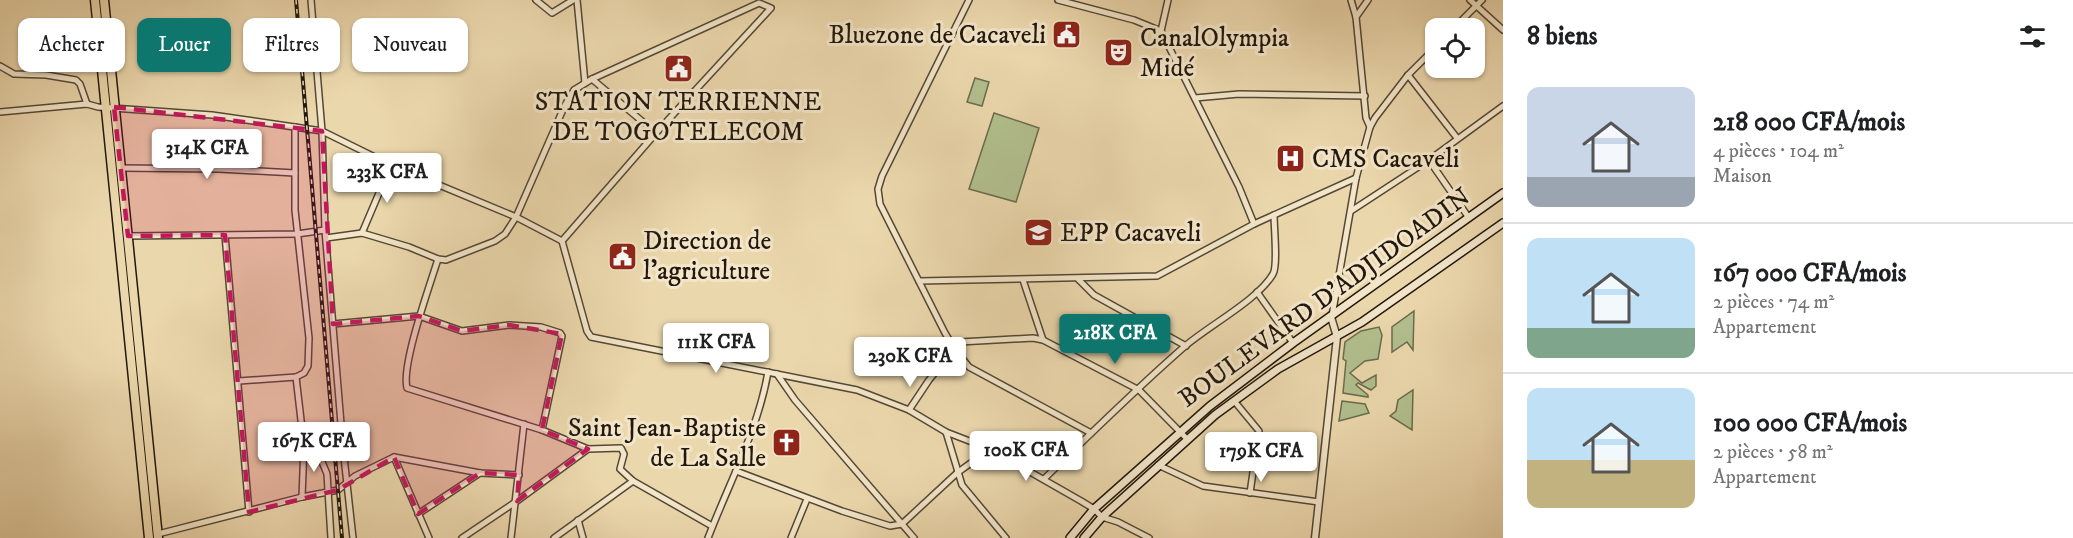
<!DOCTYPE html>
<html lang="fr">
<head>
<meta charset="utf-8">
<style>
	:root { --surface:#fff; --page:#f2f2f2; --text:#202124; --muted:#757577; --line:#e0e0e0; --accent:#0f766e }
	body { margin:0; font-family:"IM FELL DW Pica",serif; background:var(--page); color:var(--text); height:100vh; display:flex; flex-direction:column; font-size:22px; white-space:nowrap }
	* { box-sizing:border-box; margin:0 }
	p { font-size:20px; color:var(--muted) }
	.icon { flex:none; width:33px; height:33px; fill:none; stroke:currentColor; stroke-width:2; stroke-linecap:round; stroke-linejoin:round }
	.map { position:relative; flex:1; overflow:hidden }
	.drawer { display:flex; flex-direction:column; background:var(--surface); width:570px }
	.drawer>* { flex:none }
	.banner { position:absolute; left:18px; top:18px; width:570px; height:54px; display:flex; gap:12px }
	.buttons { position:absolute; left:1425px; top:18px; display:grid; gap:12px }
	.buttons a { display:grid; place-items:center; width:60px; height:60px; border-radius:12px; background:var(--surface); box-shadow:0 2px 4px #0004; font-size:30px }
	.price { position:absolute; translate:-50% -51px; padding:0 14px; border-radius:6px; background:#fff; color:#222; font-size:20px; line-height:39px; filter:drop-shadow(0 2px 3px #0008) }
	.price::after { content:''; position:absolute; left:50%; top:36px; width:18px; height:14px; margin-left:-9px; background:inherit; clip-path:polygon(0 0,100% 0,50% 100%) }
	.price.active { background:var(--accent); color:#fff }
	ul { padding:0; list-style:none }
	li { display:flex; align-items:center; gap:18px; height:150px; padding:0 24px }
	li+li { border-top:2px solid var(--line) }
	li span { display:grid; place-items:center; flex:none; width:168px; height:120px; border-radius:12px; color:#555 }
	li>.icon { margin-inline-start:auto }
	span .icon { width:72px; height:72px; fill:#fffc; stroke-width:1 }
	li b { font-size:26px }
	h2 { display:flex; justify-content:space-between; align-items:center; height:72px; padding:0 24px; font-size:26px }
	.pill { padding:0 21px; border-radius:12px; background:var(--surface); box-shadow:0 2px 4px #0004; font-size:21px; line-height:54px }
	.pill.active { background:var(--accent); color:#fff }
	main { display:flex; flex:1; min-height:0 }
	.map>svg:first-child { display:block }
	.grass { fill:#b2bf8e; stroke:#6a6c4d; stroke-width:1.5 }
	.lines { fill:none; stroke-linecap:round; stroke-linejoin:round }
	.minor-casing { stroke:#544834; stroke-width:8 }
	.tertiary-casing { stroke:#544834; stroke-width:9 }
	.secondary-casing { stroke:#22180c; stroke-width:10 }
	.trunk-casing { stroke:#22180c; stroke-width:11 }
	.minor { stroke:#f2e5c9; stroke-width:5 }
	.tertiary { stroke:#f2e5c9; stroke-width:6 }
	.secondary { stroke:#f2e5c9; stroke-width:7 }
	.trunk { stroke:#ebd7ac; stroke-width:8 }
	.rail-casing { stroke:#22180c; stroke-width:4 }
	.rail { stroke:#f2e5c9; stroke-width:1.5; stroke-dasharray:4.5; stroke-linecap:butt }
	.marked { fill:#c2185b; fill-opacity:0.2; stroke:#c2185b; stroke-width:4.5; stroke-dasharray:12 8; stroke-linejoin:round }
	.labels { text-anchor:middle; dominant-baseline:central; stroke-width:6; stroke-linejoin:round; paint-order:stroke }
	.poi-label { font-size:26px; fill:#22180c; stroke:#f2e5c9; text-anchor:start }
	.street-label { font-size:26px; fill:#22180c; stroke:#f2e5c9 }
</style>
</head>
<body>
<main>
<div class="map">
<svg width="1503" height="538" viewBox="0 0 1503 538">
	<rect width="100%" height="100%" fill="#ebd7ac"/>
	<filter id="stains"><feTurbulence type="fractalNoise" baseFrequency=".00333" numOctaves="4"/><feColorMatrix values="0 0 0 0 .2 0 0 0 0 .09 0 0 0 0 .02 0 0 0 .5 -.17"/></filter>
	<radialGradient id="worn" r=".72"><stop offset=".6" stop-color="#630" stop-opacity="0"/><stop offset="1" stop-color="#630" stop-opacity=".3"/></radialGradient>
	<g class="grass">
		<path d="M975,78L989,82L982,106L967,102Z"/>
		<path d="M994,113L1039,128L1016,202L969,189Z"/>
		<path d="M1414,311L1413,350L1407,342L1392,352V327Z"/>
		<path d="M1379,327L1382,335L1378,359L1365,361L1350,373L1362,383L1376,375V386L1371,390L1358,383L1356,385L1368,395V397L1343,393L1346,361L1343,359L1345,342L1361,331Z"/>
		<path d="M1413,390L1412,430L1390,416L1396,411L1398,400Z"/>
		<path d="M1342,401L1365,404L1369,413L1339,421Z"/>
	</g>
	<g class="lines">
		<defs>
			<g id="minor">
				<path d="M311,0L322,131L325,230L343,448L353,538"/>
				<path d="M536,0L552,13L573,0"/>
				<path d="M577,0L585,83"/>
				<path d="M969,0L882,176L878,189L880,204L945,333L954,348L969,367L1091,433"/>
				<path d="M1058,0L1134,20L1161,31"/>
				<path d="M1168,0L1161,31L1239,187L1254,224"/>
				<path d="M1351,0L1356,17L1366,118L1370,127"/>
				<path d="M1470,0L1503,30"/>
				<path d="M1356,17L1368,0"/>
				<path d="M1454,28L1482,0"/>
				<path d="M0,66L14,74L46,75L76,80L80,84L87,104"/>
				<path d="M1408,75L1457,138"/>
				<path d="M592,79L656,133"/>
				<path d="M1195,98L1239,94L1365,96"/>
				<path d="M0,112L87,104L98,107L212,115L322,131L391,165L516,217L562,241L587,331L591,337L857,390L909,410L946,432L990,449L1081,501L1094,509L1102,517L1118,522L1149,538"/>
				<path d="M1429,160L1469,218"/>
				<path d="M120,168L219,169L295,173"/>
				<path d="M1351,211L1429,160L1503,106"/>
				<path d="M362,233L391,165"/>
				<path d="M225,235L249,512"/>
				<path d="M128,236L297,234L325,230"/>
				<path d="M326,238L362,233L409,247L438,259L446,260L495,241L505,234L516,217L565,105L574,90L592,79L759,3L771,8L656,133L562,241"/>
				<path d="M438,259C430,285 401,365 407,388L542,430L588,449L621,448L624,454L620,469L633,481L712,526"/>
				<path d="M1078,279L1094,295L1186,346"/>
				<path d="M1023,280L1043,340"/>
				<path d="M919,281L1157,276L1254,224L1356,178"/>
				<path d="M1257,292L1293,343"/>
				<path d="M1332,316L1356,178L1370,127L1375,118L1408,75L1436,47"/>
				<path d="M333,324L419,316L462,331L509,325L541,327L560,333L562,336L542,430"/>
				<path d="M777,374L795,400L914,538"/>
				<path d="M296,377L304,446L302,497"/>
				<path d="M239,381L296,377L304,373L308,366L309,338L295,210V127"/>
				<path d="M1235,402L1259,431L1250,493"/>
				<path d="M909,410L929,380L960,342L1033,338L1043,340L1139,390L1187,439"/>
				<path d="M946,432L962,485L1006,538"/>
				<path d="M318,452L327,474L331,538"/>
				<path d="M304,453L343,448"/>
				<path d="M394,457L429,538"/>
				<path d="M1158,465L1203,486L1319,502"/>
				<path d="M736,471L842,511L890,526L902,524L957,473L990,449"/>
				<path d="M1044,479C1090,434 1136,389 1184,347C1208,326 1258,300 1273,274C1278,266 1274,227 1274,215"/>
				<path d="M418,514L480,473"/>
				<path d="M578,520L583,538"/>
				<path d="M158,534L302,497L338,490L355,476L394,457L480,473L519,475"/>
				<path d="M462,538L517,501L588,449"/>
				<path d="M511,538L524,424"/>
				<path d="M554,538L633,481"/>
				<path d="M708,538C729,483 758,430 768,372"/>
				<path d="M791,538L807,499"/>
			</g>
			<path id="tertiary" d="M1315,538L1337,337L1331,317"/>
			<g id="secondary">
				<path d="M1070,538L1094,509L1210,406L1293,343L1503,193"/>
				<path d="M1084,538L1102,517L1215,415L1278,369L1362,322L1503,223"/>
			</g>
			<g id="trunk">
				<path d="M95,0L149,538"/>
				<path d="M104,0L158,538"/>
			</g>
		</defs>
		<use href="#minor" class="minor-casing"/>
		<use href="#tertiary" class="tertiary-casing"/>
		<use href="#secondary" class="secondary-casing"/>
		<use href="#trunk" class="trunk-casing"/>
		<use href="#minor" class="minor"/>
		<use href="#tertiary" class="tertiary"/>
		<use href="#secondary" class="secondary"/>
		<use href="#trunk" class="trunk"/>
		<defs>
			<path id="rail" d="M296,0L342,538"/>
		</defs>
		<use href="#rail" class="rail-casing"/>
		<use href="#rail" class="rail"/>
	</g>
	<path class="marked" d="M114,107L322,131L333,324L419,316L462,331L509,325L562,334L542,430L588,449L517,501L519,475L480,473L418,514L394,457L338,490L249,512L225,235L128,236Z"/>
	<defs>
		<symbol id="civic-square" viewBox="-11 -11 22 22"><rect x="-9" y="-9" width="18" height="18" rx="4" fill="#8f2418" stroke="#f2e5c9"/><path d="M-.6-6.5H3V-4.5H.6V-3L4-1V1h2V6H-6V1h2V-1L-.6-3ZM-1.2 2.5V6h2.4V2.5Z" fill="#fff"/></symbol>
		<symbol id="theatre-square" viewBox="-11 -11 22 22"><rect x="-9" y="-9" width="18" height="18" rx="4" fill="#8f2418" stroke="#f2e5c9"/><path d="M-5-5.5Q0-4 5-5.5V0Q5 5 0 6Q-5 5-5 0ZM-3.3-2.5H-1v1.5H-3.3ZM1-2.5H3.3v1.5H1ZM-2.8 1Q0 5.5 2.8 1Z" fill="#fff"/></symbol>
		<symbol id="hospital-square" viewBox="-11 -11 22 22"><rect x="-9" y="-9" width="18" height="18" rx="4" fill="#8f2418" stroke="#f2e5c9"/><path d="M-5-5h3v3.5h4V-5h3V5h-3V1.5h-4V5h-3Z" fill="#fff"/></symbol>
		<symbol id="school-square" viewBox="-11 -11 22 22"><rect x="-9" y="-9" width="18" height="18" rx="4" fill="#8f2418" stroke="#f2e5c9"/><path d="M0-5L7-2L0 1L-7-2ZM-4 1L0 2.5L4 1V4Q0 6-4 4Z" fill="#fff"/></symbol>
		<symbol id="church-square" viewBox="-11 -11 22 22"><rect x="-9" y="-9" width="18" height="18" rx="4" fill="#8f2418" stroke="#f2e5c9"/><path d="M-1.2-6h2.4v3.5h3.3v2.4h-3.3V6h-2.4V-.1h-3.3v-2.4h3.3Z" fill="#fff"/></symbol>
	</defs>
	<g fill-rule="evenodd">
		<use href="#civic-square" x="1050" y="18" width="33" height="33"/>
		<use href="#theatre-square" x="1102" y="36" width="33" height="33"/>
		<use href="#civic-square" x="662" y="52" width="33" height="33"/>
		<use href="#hospital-square" x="1274" y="142" width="33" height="33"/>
		<use href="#school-square" x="1022" y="216" width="33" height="33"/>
		<use href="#civic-square" x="606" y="240" width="33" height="33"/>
		<use href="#church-square" x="770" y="426" width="33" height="33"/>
	</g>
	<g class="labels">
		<g class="poi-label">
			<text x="1046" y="35" text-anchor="end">Bluezone de Cacaveli</text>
			<text x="1140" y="38">CanalOlympia<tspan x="1140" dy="30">Midé</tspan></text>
			<text x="678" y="102" text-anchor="middle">STATION TERRIENNE<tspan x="678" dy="30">DE TOGOTELECOM</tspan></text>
			<text x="1312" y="159">CMS Cacaveli</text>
			<text x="1060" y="233">EPP Cacaveli</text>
			<text x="643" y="241">Direction de<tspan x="643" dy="30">l'agriculture</tspan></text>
			<text x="766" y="428" text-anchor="end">Saint Jean-Baptiste<tspan x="766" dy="30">de La Salle</tspan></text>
		</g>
		<g class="street-label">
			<text transform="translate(1325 298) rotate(-36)">BOULEVARD D'ADJIDOADIN</text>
		</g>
	</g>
	<rect width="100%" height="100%" filter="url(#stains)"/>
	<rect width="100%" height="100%" fill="url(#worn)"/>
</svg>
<div class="buttons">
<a><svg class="icon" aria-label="locate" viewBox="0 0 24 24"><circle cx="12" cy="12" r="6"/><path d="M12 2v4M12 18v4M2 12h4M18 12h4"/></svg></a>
</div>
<b class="price" style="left:207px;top:180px">314K CFA</b>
<b class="price" style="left:387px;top:204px">233K CFA</b>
<b class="price active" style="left:1115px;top:365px">218K CFA</b>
<b class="price" style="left:716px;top:374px">111K CFA</b>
<b class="price" style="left:910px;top:388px">230K CFA</b>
<b class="price" style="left:314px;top:473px">167K CFA</b>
<b class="price" style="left:1026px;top:482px">100K CFA</b>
<b class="price" style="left:1261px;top:483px">179K CFA</b>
<div class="banner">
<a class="pill">Acheter</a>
<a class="pill active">Louer</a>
<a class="pill">Filtres</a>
<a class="pill">Nouveau</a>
</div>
</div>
<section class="drawer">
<h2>8 biens<svg class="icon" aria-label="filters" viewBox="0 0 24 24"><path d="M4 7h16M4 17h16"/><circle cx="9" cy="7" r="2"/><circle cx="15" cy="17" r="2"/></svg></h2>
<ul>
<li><span style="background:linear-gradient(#c9d6e8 75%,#9aa5b1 0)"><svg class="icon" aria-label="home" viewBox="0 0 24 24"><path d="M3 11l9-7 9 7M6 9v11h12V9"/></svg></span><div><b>218 000 CFA/mois</b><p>4 pièces · 104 m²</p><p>Maison</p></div></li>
<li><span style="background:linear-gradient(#bfe0f5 75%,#7fa58c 0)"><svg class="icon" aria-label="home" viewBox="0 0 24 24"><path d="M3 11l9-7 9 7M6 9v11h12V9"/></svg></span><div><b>167 000 CFA/mois</b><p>2 pièces · 74 m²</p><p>Appartement</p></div></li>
<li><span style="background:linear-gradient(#bfe0f5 60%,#c2b280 0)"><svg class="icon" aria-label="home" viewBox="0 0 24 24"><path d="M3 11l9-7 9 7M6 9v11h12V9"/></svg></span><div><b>100 000 CFA/mois</b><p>2 pièces · 58 m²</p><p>Appartement</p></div></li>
</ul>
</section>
</main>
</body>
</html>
